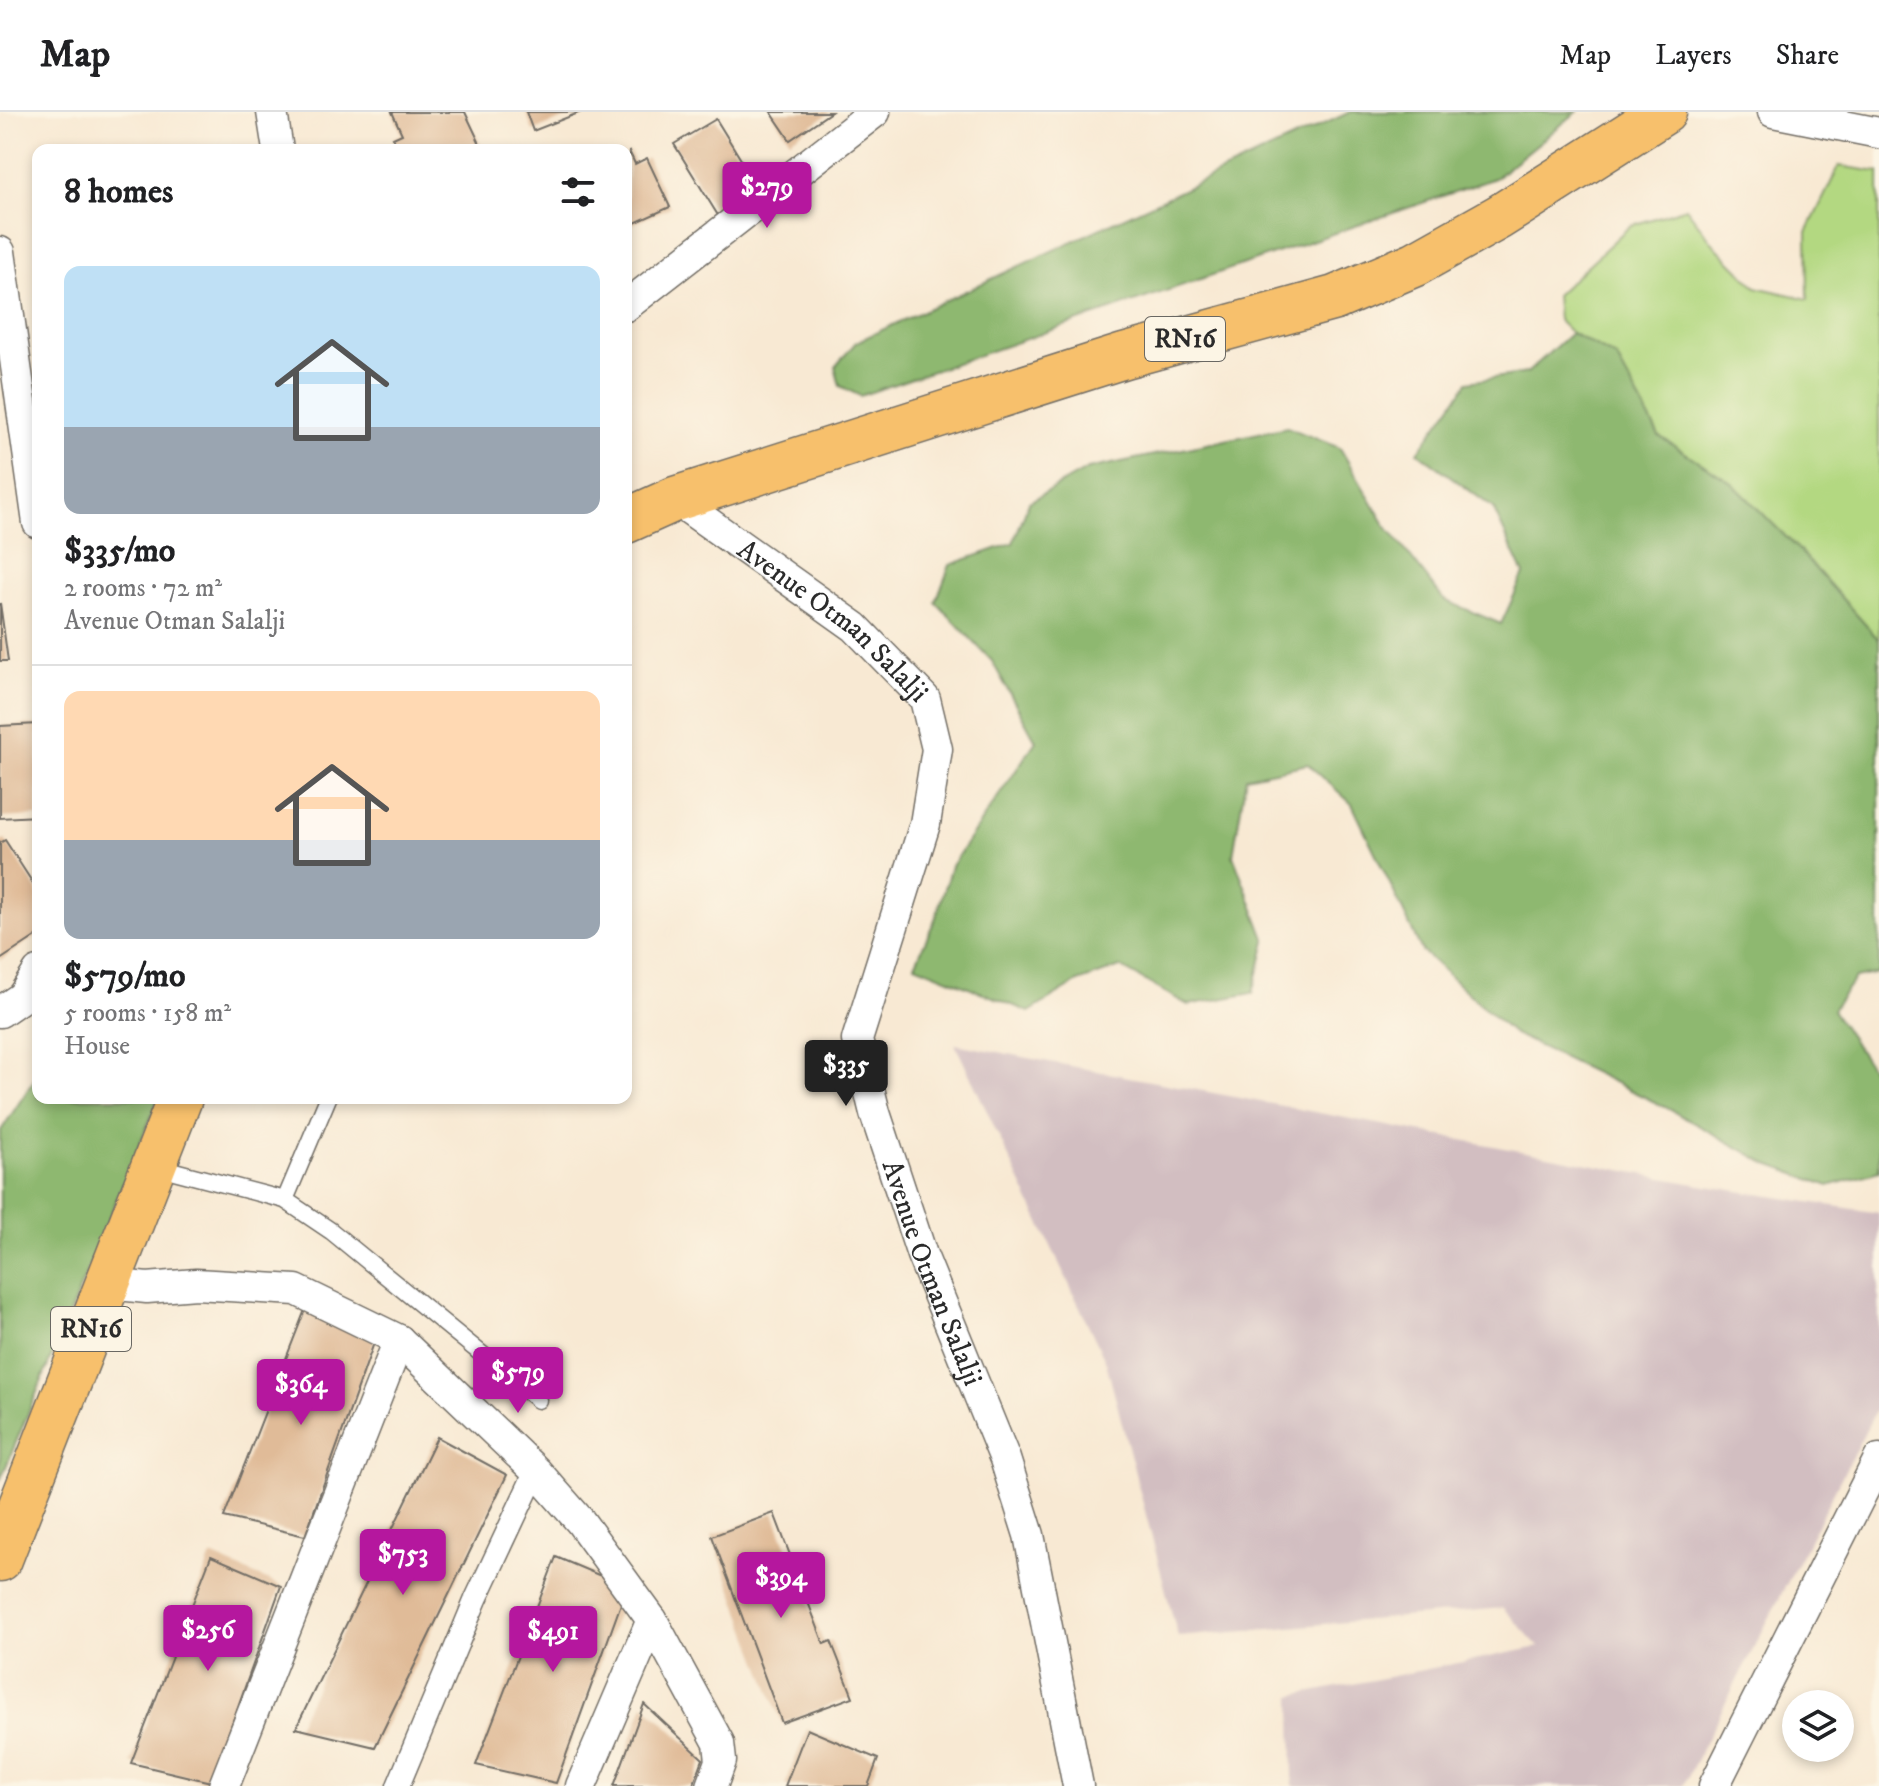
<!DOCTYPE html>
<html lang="en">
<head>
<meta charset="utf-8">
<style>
	:root { --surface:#fff; --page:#f6f6f6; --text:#202124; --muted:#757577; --line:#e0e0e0; --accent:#b5179e }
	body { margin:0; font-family:"IM FELL DW Pica",serif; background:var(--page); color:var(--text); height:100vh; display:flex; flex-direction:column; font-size:30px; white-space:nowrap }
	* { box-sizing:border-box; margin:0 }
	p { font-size:26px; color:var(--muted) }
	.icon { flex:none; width:44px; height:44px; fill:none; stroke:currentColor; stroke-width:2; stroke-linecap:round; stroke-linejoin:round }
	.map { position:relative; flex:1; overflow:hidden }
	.sheet { position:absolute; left:32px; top:32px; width:600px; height:960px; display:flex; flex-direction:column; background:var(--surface); border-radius:16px; box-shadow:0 4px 12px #0003 }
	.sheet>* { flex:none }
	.tools { position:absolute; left:1782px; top:1578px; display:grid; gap:16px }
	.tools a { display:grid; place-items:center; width:72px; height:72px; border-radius:50%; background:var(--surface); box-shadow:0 4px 12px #0003; font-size:40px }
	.price { position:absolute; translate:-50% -68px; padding:0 18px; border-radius:8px; background:var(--accent); color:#fff; font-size:26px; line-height:52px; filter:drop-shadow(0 2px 4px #0008) }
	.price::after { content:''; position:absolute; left:50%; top:48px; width:24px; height:18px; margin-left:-12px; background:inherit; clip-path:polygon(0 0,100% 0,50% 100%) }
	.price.current { background:#222; color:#fff }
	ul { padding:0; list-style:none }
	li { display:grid; align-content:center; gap:16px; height:424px; padding:0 32px }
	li+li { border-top:2px solid var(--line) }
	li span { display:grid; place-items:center; height:248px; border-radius:16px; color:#555 }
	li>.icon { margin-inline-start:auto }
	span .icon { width:144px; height:144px; fill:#fffc; stroke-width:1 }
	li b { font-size:34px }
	h2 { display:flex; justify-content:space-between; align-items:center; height:96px; padding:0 32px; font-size:34px }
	header { display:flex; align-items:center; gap:48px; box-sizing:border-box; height:112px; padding:0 40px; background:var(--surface); border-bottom:2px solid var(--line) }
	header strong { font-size:38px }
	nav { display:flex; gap:44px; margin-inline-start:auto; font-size:28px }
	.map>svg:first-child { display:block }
	.industrial { fill:#d2bec1 }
	.green { fill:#b3d881; stroke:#6f8256; stroke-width:2 }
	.forest { fill:#8eb86f; stroke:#5c724d; stroke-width:2 }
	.building { fill:#e0bb98 }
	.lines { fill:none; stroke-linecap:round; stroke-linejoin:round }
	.service-casing { stroke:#736e66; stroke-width:19 }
	.pedestrian-casing { stroke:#736e66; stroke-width:25 }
	.minor-casing { stroke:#736e66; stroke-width:33 }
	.primary-casing { stroke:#736e66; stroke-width:47 }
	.service { stroke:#fff; stroke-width:16 }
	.pedestrian { stroke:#fff; stroke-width:22 }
	.minor { stroke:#fff; stroke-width:30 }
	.primary { stroke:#f7c06c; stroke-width:44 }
	.labels { text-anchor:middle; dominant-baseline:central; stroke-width:6; stroke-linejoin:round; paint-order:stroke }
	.shield { fill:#fcf5e5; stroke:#6a6863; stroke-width:2 }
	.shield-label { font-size:26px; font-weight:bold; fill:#2b2b2b }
	.street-label { font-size:28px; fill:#2b2b2b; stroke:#fcf5e5 }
</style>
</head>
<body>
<header>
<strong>Map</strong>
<nav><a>Map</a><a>Layers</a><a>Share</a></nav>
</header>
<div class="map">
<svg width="1879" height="1674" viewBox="0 0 1879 1674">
	<rect width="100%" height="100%" fill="#fcf5e5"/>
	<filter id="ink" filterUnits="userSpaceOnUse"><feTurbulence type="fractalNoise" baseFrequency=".0125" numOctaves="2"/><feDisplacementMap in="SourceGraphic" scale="16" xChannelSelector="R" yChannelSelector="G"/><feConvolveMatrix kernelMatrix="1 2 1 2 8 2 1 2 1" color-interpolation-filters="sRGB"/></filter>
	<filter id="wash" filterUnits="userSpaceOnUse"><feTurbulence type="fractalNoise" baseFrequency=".006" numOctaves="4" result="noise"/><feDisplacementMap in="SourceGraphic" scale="32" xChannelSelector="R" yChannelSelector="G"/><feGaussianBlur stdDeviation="1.8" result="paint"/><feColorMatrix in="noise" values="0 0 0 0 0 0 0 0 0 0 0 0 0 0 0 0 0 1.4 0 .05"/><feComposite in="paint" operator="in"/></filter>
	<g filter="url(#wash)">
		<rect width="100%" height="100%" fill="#f8e9d3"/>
		<path class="industrial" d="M955,932L1700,1073L1879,1101V1292L1683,1674H1293L1292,1584L1539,1535L1503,1496L1178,1525L1106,1250Z"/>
		<path class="green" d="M1839,54L1879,60V528L1797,436L1732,371L1659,324L1616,245L1571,221L1558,208L1556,183L1630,114L1686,96L1716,135L1756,175L1808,187L1807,120Z"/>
		<g class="forest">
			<path d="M1350,0H1577L1495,66L860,284L840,274L835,255L856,230Z"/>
			<path d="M1571,221L1616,245L1659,324L1732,371L1797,436L1879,528V861L1855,866L1832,898L1879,968V1059L1829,1074L1768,1052L1665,995L1512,921L1422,839L1352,692L1308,652L1246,665L1233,743L1266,829L1253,881L1188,893L1120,855L1078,870L1029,900L915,853L936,805L951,754L1036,629L992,549L936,490L950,453L1013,431L1029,390L1088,357L1287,315L1340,336L1384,411L1444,488L1501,512L1524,462L1493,396L1418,340L1468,270L1527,261Z"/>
			<path d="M38,962V986H159L0,1369V1020Z"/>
		</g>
		<g id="blocks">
			<g class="building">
				<path d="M392,0H465L483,38H399L393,26L402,22Z"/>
				<path d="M526,0H581L533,19Z"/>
				<path d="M771,0H831L790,28Z"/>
				<path d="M716,7L764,85L722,110L674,32Z"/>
				<path d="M629,39L635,52L647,46L670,95L626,115Z"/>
				<path d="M0,491L8,549H0Z"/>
				<path d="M38,612V704L0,706V614Z"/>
				<path d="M5,728L38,779V823L0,848V731Z"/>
				<path d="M305,1198L375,1228L305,1424L224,1405Z"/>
				<path d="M437,1325L507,1363L375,1635L296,1616Z"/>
				<path d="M774,1401L824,1532L831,1529L853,1585L782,1611L712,1424Z"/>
				<path d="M211,1444L281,1474L211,1670L131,1651Z"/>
				<path d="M556,1445L627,1475L556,1671L476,1653Z"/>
				<path d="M644,1592L703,1647L693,1674H614Z"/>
				<path d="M807,1617L878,1647L868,1674H785Z"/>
			</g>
		</g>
	</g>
	<g filter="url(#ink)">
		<use href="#blocks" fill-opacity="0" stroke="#736e66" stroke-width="2"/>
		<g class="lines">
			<defs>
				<g id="service">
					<path d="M155,1054L285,1088L331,1119L538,1288"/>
					<path d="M285,1088L328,986"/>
				</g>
				<path id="pedestrian" d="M398,1674L476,1487L536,1359"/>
				<g id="minor">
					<path d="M272,0L278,38"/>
					<path d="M1773,0L1879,21"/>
					<path d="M0,140L38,411"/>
					<path d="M626,194L875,0"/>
					<path id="s1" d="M675,387L855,515L925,587L937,637L925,712L857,928L875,1001L922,1143L1005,1347L1029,1423L1078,1674"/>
					<path d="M0,900L22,885L38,860"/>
					<path d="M109,1172L147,1176L196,1172L296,1178L399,1228L536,1359L580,1409L652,1508L719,1631L721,1649L712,1674"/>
					<path d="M224,1674L399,1228"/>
					<path d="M581,1674L652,1508"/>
					<path d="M1714,1674L1879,1347"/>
				</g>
				<g id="primary">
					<path d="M626,409L675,387L1124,244L1335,186L1415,152L1499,105L1664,0"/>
					<path d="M0,1447L180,986"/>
				</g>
			</defs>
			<use href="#service" class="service-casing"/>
			<use href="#pedestrian" class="pedestrian-casing"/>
			<use href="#minor" class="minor-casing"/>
			<use href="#primary" class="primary-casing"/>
			<use href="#service" class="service"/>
			<use href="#pedestrian" class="pedestrian"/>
			<use href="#minor" class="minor"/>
			<use href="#primary" class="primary"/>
		</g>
	</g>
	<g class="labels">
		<g class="shield">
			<rect x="1145" y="205" width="80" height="44" rx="6"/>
			<rect x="51" y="1195" width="80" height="44" rx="6"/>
		</g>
		<g class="shield-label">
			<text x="1185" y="227">RN16</text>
			<text x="91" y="1217">RN16</text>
		</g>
		<g class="street-label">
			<text stroke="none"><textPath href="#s1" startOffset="200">Avenue Otman Salalji</textPath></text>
			<text stroke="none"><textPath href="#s1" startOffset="920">Avenue Otman Salalji</textPath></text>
		</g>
	</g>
</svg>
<div class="tools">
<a><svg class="icon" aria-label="layers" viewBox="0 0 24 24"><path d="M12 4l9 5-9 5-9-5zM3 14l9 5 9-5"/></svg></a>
</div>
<b class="price" style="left:767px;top:118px">$279</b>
<b class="price current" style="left:846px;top:996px">$335</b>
<b class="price" style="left:518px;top:1303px">$579</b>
<b class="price" style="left:301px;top:1315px">$364</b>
<b class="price" style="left:403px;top:1485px">$753</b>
<b class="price" style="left:781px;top:1508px">$394</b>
<b class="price" style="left:208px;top:1561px">$256</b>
<b class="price" style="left:553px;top:1562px">$491</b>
<section class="sheet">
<h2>8 homes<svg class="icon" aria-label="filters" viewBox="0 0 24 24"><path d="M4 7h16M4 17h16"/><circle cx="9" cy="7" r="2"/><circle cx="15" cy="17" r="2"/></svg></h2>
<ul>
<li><span style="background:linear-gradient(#bfe0f5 65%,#9aa5b1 0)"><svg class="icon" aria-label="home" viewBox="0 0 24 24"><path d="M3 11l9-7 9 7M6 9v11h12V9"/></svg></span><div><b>$335/mo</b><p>2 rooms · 72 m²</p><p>Avenue Otman Salalji</p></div></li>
<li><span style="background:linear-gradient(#ffd9b3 60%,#9aa5b1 0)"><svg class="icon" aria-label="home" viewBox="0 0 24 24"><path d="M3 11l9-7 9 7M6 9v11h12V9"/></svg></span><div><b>$579/mo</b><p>5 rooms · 158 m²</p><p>House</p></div></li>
</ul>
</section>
</div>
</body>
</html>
